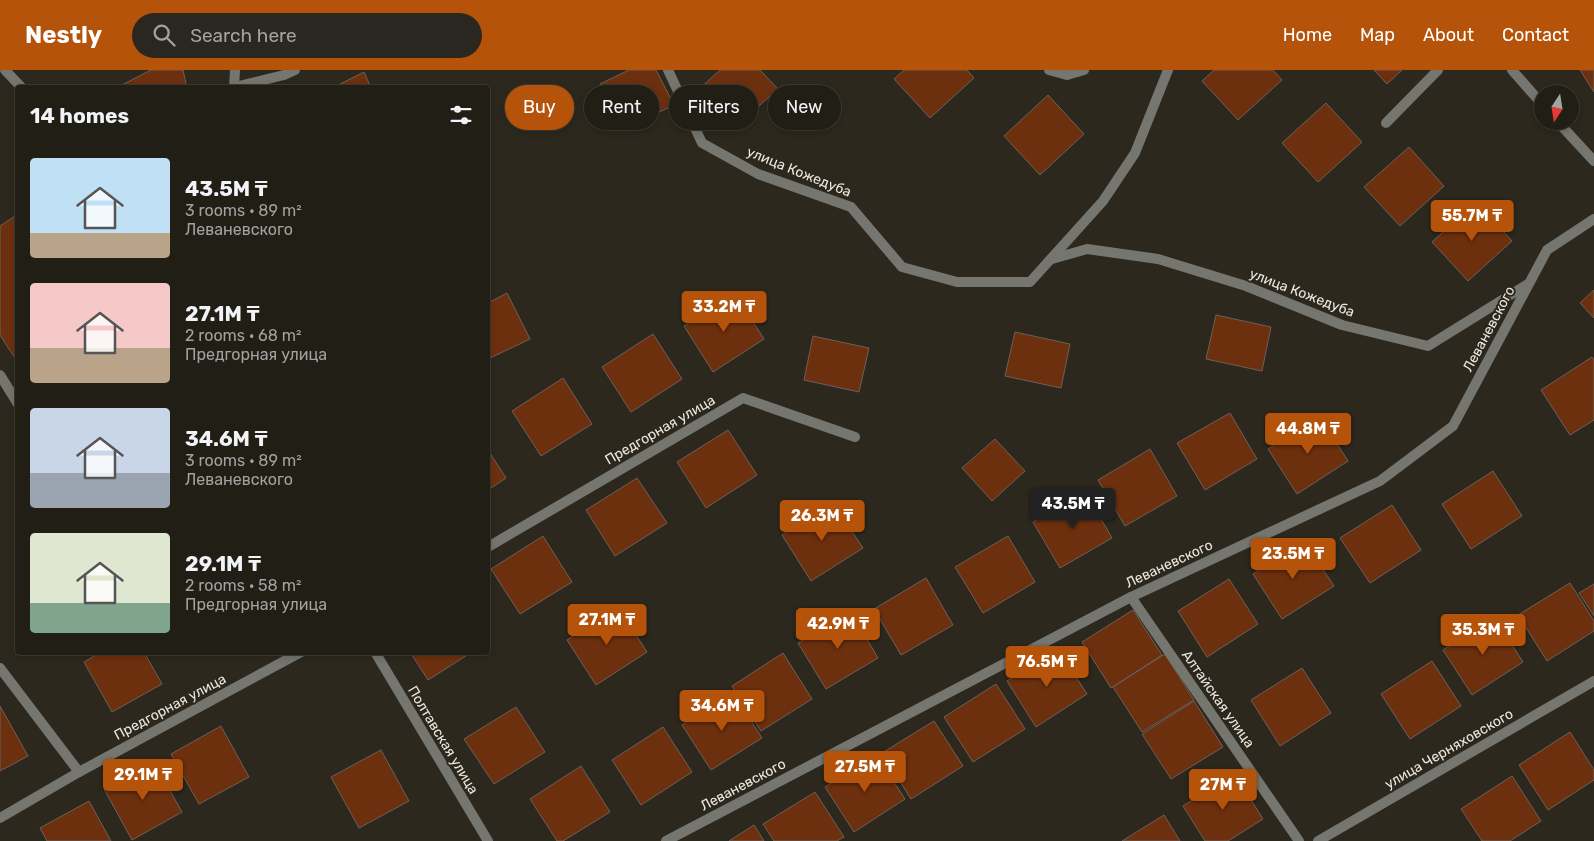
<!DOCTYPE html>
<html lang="en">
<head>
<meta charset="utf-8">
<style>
	:root { --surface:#211e16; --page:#29271f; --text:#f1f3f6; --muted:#a2a2a1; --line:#3e3c35; --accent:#b45309 }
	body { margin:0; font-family:Rubik,sans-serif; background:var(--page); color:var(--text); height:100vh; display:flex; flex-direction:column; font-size:19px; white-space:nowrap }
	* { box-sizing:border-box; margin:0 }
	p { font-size:16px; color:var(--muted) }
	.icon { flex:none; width:28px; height:28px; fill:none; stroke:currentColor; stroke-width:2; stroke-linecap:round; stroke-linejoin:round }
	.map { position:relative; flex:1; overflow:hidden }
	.drawer { position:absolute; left:15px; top:15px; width:475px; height:570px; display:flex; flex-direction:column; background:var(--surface); border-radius:5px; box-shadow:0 2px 8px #0003,0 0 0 1px var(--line) }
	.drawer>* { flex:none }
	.top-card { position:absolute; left:505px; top:15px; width:475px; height:45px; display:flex; gap:10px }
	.needle { width:32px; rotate:192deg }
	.buttons { position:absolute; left:1534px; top:15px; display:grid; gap:10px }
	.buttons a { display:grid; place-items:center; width:45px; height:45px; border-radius:50%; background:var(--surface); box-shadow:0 2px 8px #0003,0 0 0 1px var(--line); font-size:25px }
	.price { position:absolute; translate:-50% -42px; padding:0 11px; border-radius:5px; background:var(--accent); color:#fff; font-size:16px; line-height:32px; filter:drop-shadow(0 1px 2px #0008) }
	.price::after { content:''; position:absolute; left:50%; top:30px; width:15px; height:11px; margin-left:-8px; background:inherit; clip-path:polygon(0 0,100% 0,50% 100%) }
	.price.current { background:#222; color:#fff }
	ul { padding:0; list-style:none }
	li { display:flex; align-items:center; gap:15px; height:125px; padding:0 15px }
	li span { display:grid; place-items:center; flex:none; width:140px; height:100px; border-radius:5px; color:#555 }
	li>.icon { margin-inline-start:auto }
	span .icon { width:60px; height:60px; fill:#fffc; stroke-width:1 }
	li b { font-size:21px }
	h2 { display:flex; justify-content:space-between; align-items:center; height:60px; padding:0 15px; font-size:21px }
	.tag { padding:0 18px; border-radius:22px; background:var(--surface); box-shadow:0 2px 8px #0003,0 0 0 1px var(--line); font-size:18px; line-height:45px }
	.tag.current { background:var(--accent); color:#fff }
	header { display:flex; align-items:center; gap:30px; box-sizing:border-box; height:70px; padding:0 25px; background:var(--accent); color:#fff }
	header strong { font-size:24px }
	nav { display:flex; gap:28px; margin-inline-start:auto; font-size:18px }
	.search { width:350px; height:45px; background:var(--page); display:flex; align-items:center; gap:12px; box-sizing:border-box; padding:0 18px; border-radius:28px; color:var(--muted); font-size:19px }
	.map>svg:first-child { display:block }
	.building { fill:#6d300e; stroke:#6d605a }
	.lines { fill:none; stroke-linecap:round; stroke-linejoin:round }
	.lane { stroke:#767670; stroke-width:10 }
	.street { stroke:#767670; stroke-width:10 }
	.labels { text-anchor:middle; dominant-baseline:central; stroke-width:4; stroke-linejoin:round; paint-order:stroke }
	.street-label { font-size:14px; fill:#ebe8e1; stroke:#2c281d }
</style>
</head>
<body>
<header>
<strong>Nestly</strong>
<div class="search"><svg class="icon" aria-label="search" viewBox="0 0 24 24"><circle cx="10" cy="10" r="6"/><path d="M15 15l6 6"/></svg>Search here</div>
<nav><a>Home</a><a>Map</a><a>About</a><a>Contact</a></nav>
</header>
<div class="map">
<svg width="1594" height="771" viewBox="0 0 1594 771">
	<rect width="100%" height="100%" fill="#2c281d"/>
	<g class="building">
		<path d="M151,0H183L187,18H116Z"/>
		<path d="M629,0H656L674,35L622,60L600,14Z"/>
		<path d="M720,0H760L778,19L733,59L698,20Z"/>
		<path d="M904,0H967L974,8L930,48L894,9Z"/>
		<path d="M1214,0H1273L1282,10L1238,50L1202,11Z"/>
		<path d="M1374,0H1402L1387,14Z"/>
		<path d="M1580,0H1594V22Z"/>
		<path d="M364,2L371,18H332Z"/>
		<path d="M1048,25L1084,64L1040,105L1004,66Z"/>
		<path d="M1326,33L1362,72L1318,112L1282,73Z"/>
		<path d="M1409,77L1444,116L1400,156L1364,117Z"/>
		<path d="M1476,132L1512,171L1468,211L1432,172Z"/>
		<path d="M18,144V293L0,265V156Z"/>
		<path d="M1594,220V248L1580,233Z"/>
		<path d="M507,223L530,269L488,289V233Z"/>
		<path d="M735,224L764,269L713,302L684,256Z"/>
		<path d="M1216,245L1271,257L1262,301L1206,289Z"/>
		<path d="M1015,262L1070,274L1061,318L1005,306Z"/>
		<path d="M653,264L682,309L631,342L602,297Z"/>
		<path d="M813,266L869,278L859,322L804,310Z"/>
		<path d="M1592,287L1594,290V350L1570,365L1541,320Z"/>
		<path d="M563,308L592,354L541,386L512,341Z"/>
		<path d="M1230,343L1257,389L1205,420L1177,373Z"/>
		<path d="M1319,346L1348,391L1297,424L1268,379Z"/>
		<path d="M728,360L757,405L706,438L677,392Z"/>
		<path d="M995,369L1025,401L992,431L962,398Z"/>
		<path d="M1150,379L1177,426L1125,456L1098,410Z"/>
		<path d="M488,380L506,408L488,420Z"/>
		<path d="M1493,401L1522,446L1471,479L1442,434Z"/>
		<path d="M637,408L667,453L615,486L586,440Z"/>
		<path d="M1085,421L1112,468L1060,498L1033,452Z"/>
		<path d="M833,433L863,478L811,511L782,465Z"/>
		<path d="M1392,435L1421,480L1370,513L1340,468Z"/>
		<path d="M543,466L572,512L520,544L491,499Z"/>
		<path d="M1008,466L1035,512L983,543L955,497Z"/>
		<path d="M1304,471L1334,516L1282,549L1253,504Z"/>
		<path d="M926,508L953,555L901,585L874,539Z"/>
		<path d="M1229,509L1258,554L1207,587L1178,541Z"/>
		<path d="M1570,513L1594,551V561L1547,591L1518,545Z"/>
		<path d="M1594,514V546L1579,523Z"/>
		<path d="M618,537L647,582L596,615L567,570Z"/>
		<path d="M1133,540L1162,585L1111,618L1082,572Z"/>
		<path d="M851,542L878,588L826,619L798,573Z"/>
		<path d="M1494,547L1523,592L1472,625L1443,580Z"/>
		<path d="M1058,579L1087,624L1036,657L1007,611Z"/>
		<path d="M101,582H144L162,614L112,642L84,592Z"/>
		<path d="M410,582H472L428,610Z"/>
		<path d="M783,583L812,629L761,661L732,616Z"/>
		<path d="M1165,584L1194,630L1142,662L1113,617Z"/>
		<path d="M1432,591L1461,636L1410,669L1381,624Z"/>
		<path d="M1302,598L1331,643L1280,676L1251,630Z"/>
		<path d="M996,614L1025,659L973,692L944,647Z"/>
		<path d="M733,623L762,668L711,700L682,655Z"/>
		<path d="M1194,631L1223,677L1171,709L1142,664Z"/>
		<path d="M0,636L28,686L0,701Z"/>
		<path d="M516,637L545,682L494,714L464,669Z"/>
		<path d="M934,651L963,696L911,729L882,683Z"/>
		<path d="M221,656L249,707L199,734L171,684Z"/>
		<path d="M663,657L692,702L641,735L612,690Z"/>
		<path d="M1570,662L1594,700V710L1548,740L1519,695Z"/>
		<path d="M381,680L409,731L359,758L331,707Z"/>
		<path d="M876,684L905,729L854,762L825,717Z"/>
		<path d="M154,692L182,742L132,770L104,719Z"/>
		<path d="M581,696L610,742L563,771H557L530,729Z"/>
		<path d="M1234,703L1263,749L1228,771H1205L1183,736Z"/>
		<path d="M1512,706L1541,751L1510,771H1482L1461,739Z"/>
		<path d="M815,722L844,767L837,771H774L763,754Z"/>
		<path d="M89,731L111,771H47L40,758Z"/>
		<path d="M1164,745L1180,771H1122Z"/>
		<path d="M754,755L764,771H729Z"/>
	</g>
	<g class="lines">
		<g class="lane">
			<path d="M5,0L22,18"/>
			<path d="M1386,53L1438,0"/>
			<path d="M0,598L79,702"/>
		</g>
		<g class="street">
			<path d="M668,0L702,73L758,104L851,137L902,197L957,212H1030L1103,131L1135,83L1168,0"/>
			<path d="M1049,0L1067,5L1084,0"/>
			<path d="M1512,0L1542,34"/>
			<path d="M235,17L284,5L295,0"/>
			<path d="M234,18L235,0"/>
			<path d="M1557,51L1594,91"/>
			<path d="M1052,189L1087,179L1158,189L1246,216L1342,255L1428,276L1528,214"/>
			<path d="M0,305L18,334"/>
			<path d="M488,477L743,328L855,367"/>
			<path d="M1131,527L1299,771"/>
			<path d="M375,582L488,771"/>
			<path d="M0,748L79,702L301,582"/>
			<path d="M666,771L1131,527L1380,411L1453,356L1547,180L1594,149"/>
			<path d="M1318,771L1594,611"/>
		</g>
	</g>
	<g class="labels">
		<g class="street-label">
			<text transform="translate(799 102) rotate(22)">улица Кожедуба</text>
			<text transform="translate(1302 223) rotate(21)">улица Кожедуба</text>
			<text transform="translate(1489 259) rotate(-62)">Леваневского</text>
			<text transform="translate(660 360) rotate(-30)">Предгорная улица</text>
			<text transform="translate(1169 494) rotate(-25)">Леваневского</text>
			<text transform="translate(1218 629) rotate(55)">Алтайская улица</text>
			<text transform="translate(170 637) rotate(-28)">Предгорная улица</text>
			<text transform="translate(443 670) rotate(59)">Полтавская улица</text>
			<text transform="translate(1449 679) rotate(-30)">улица Черняховского</text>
			<text transform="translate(743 715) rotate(-28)">Леваневского</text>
		</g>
	</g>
</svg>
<div class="buttons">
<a><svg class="needle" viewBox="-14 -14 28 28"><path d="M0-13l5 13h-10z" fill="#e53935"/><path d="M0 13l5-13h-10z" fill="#a2a2a1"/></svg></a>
</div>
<b class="price" style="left:1472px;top:172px">55.7M ₸</b>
<b class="price" style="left:724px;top:263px">33.2M ₸</b>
<b class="price" style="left:1308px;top:385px">44.8M ₸</b>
<b class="price current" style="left:1073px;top:460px">43.5M ₸</b>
<b class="price" style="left:822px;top:472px">26.3M ₸</b>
<b class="price" style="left:1293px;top:510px">23.5M ₸</b>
<b class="price" style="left:607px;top:576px">27.1M ₸</b>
<b class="price" style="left:838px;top:580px">42.9M ₸</b>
<b class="price" style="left:1483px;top:586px">35.3M ₸</b>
<b class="price" style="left:1047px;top:618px">76.5M ₸</b>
<b class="price" style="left:722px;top:662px">34.6M ₸</b>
<b class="price" style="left:865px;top:723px">27.5M ₸</b>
<b class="price" style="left:143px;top:731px">29.1M ₸</b>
<b class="price" style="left:1223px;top:741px">27M ₸</b>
<div class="top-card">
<a class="tag current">Buy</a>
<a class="tag">Rent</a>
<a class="tag">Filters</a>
<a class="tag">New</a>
</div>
<section class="drawer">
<h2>14 homes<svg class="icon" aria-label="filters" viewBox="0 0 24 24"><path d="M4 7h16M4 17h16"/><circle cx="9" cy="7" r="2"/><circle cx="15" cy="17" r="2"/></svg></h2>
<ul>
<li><span style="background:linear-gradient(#bfe0f5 75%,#b9a48a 0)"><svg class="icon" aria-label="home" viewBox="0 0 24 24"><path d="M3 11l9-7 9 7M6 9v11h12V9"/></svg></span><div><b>43.5M ₸</b><p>3 rooms · 89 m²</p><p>Леваневского</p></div></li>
<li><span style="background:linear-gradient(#f6c9c9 65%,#b9a48a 0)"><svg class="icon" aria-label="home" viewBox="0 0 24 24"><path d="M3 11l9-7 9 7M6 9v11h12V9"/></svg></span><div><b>27.1M ₸</b><p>2 rooms · 68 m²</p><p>Предгорная улица</p></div></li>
<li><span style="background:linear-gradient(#c9d6e8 65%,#9aa5b1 0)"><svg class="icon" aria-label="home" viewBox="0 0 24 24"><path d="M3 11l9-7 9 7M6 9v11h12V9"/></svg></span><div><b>34.6M ₸</b><p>3 rooms · 89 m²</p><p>Леваневского</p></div></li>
<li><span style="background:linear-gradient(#dfe7d0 70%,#7fa58c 0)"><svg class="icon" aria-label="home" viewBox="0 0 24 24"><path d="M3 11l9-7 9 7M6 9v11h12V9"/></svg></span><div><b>29.1M ₸</b><p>2 rooms · 58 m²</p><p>Предгорная улица</p></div></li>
</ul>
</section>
</div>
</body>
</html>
